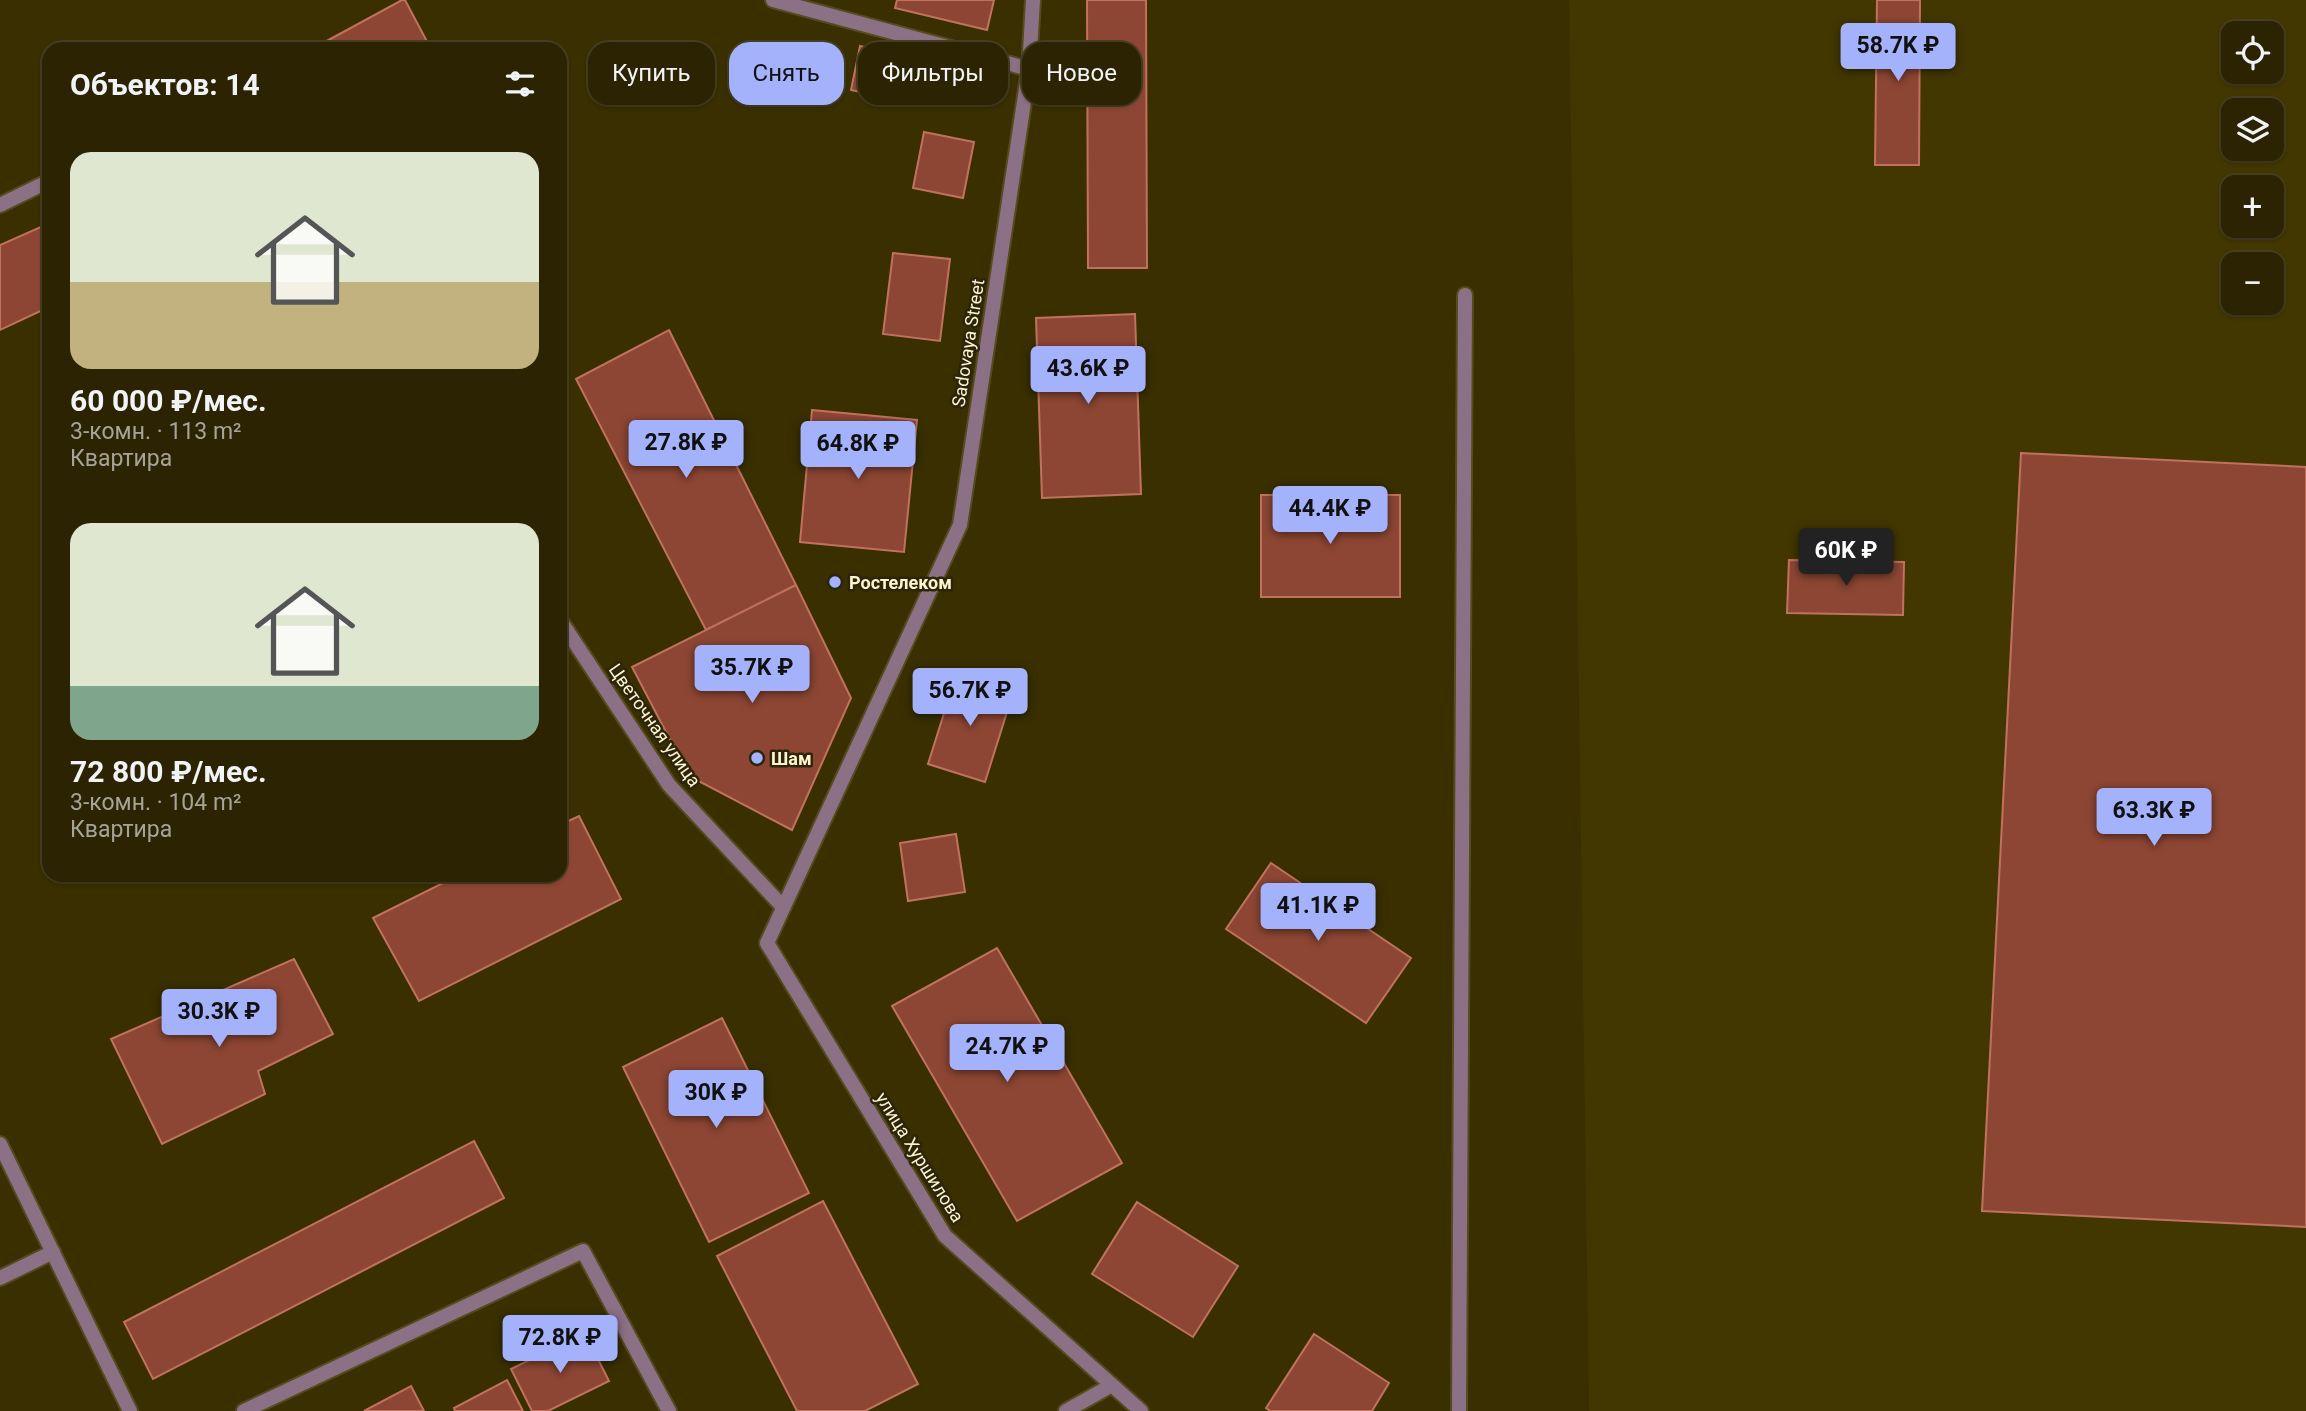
<!DOCTYPE html>
<html lang="ru">
<head>
<meta charset="utf-8">
<style>
	:root { --surface:#2b2301; --page:#372f10; --text:#f1f3f6; --muted:#a6a499; --line:#474023; --accent:#a4b2fc }
	body { margin:0; font-family:Roboto,sans-serif; background:var(--page); color:var(--text); height:100vh; display:flex; flex-direction:column; font-size:26px; white-space:nowrap }
	* { box-sizing:border-box; margin:0 }
	p { font-size:23px; color:var(--muted) }
	.icon { flex:none; width:38px; height:38px; fill:none; stroke:currentColor; stroke-width:2; stroke-linecap:round; stroke-linejoin:round }
	.map { position:relative; flex:1; overflow:hidden }
	.panel { position:absolute; left:42px; top:42px; width:525px; height:840px; display:flex; flex-direction:column; background:var(--surface); border-radius:21px; box-shadow:0 2px 5px #0004,0 0 0 2px var(--line) }
	.panel>* { flex:none }
	.top-card { position:absolute; left:588px; top:42px; width:665px; height:63px; display:flex; gap:14px }
	.fabs { position:absolute; left:2221px; top:21px; display:grid; gap:14px }
	.fabs a { display:grid; place-items:center; width:63px; height:63px; border-radius:14px; background:var(--surface); box-shadow:0 2px 5px #0004,0 0 0 2px var(--line); font-size:35px }
	.price { position:absolute; translate:-50% -60px; padding:0 16px; border-radius:7px; background:var(--accent); color:#111; font-size:23px; line-height:46px; filter:drop-shadow(0 2px 4px #0008) }
	.price::after { content:''; position:absolute; left:50%; top:42px; width:21px; height:16px; margin-left:-10px; background:inherit; clip-path:polygon(0 0,100% 0,50% 100%) }
	.price.active { background:#222; color:#fff }
	ul { padding:0; list-style:none }
	li { display:grid; align-content:center; gap:14px; height:371px; padding:0 28px }
	li span { display:grid; place-items:center; height:217px; border-radius:21px; color:#555 }
	li>.icon { margin-inline-start:auto }
	span .icon { width:126px; height:126px; fill:#fffc; stroke-width:1 }
	li b { font-size:30px }
	h2 { display:flex; justify-content:space-between; align-items:center; height:84px; padding:0 28px; font-size:30px }
	.pill { padding:0 24px; border-radius:21px; background:var(--surface); box-shadow:0 2px 5px #0004,0 0 0 2px var(--line); font-size:24px; line-height:63px }
	.pill.active { background:var(--accent); color:#111 }
	.map>svg:first-child { display:block }
	.built { fill:#423701; fill-rule:evenodd }
	.building { fill:#8d4633; stroke:#c0725e; stroke-width:2 }
	.lines { fill:none; stroke-linecap:round; stroke-linejoin:round }
	.lane-casing { stroke:#554b1e; stroke-width:18 }
	.street-casing { stroke:#554b1e; stroke-width:18 }
	.lane { stroke:#8c7085; stroke-width:14 }
	.street { stroke:#8c7085; stroke-width:14 }
	.poi-dot { fill:#a4b2fc; stroke:#2c250c; stroke-width:2.5 }
	.labels { text-anchor:middle; dominant-baseline:central; stroke-width:5; stroke-linejoin:round; paint-order:stroke }
	.street-label { font-size:18px; fill:#fff5ce; stroke:#2c250c }
	.poi-label { font-size:18px; font-weight:bold; fill:#fff5ce; stroke:#2c250c; text-anchor:start }
</style>
</head>
<body>
<div class="map">
<svg width="2306" height="1411" viewBox="0 0 2306 1411">
	<rect width="100%" height="100%" fill="#392f01"/>
	<path class="built" d="M1569,0H2306V1411H1589ZM2233,33H2272V72H2233ZM2233,110H2272V149H2233ZM2233,187H2272V226H2233ZM2233,264H2272V303H2233Z"/>
	<g class="building">
		<path d="M402,0H405L431,49H312Z"/>
		<path d="M897,0H994L987,30L895,8Z"/>
		<path d="M1087,0H1146L1147,268H1088Z"/>
		<path d="M1877,0H1920L1919,165H1875Z"/>
		<path d="M860,46L916,57L906,102L851,90Z"/>
		<path d="M924,132L974,142L963,198L913,188Z"/>
		<path d="M43,226L49,239V307L0,330V245Z"/>
		<path d="M893,253L950,259L940,341L883,334Z"/>
		<path d="M1135,314L1141,494L1042,498L1036,318Z"/>
		<path d="M669,330L796,585L706,630L576,379Z"/>
		<path d="M812,410L917,420L904,552L800,542Z"/>
		<path d="M2021,453L2306,467V1227L1982,1211Z"/>
		<rect x="1261" y="495" width="139" height="102"/>
		<path d="M1789,560L1904,562L1903,615L1787,613Z"/>
		<path d="M796,585L851,698L792,830L689,776L632,667Z"/>
		<path d="M956,675L1013,693L985,782L928,764Z"/>
		<path d="M579,816L621,899L419,1001L373,918L459,875H560V825Z"/>
		<path d="M956,834L965,892L908,901L900,843Z"/>
		<path d="M1271,863L1411,958L1366,1023L1226,929Z"/>
		<path d="M997,948L1122,1163L1017,1221L892,1006Z"/>
		<path d="M294,959L333,1034L258,1071L265,1094L162,1144L111,1039Z"/>
		<path d="M722,1018L809,1193L709,1242L623,1067Z"/>
		<path d="M474,1141L504,1198L153,1379L124,1322Z"/>
		<path d="M823,1201L918,1384L865,1411H797L717,1256Z"/>
		<path d="M1137,1202L1238,1266L1193,1337L1092,1274Z"/>
		<path d="M585,1333L609,1381L548,1411H532L511,1369Z"/>
		<path d="M1314,1334L1389,1383L1372,1411H1270L1266,1408Z"/>
		<path d="M507,1380L523,1411H455L454,1408Z"/>
		<path d="M411,1386L424,1411H364Z"/>
	</g>
	<g class="lines">
		<defs>
			<g id="lane">
				<path d="M0,1144L130,1411"/>
				<path d="M0,1278L53,1252"/>
				<path d="M244,1411L583,1251L669,1411"/>
				<path d="M1066,1411L1112,1385"/>
				<path d="M1459,1411L1465,295"/>
			</g>
			<g id="street">
				<path d="M773,0L1029,69"/>
				<path d="M1033,0L1029,69L960,525L767,943L945,1236L1141,1411"/>
				<path d="M0,205L49,181"/>
				<path d="M560,620L669,785L783,907"/>
			</g>
		</defs>
		<use href="#lane" class="lane-casing"/>
		<use href="#street" class="street-casing"/>
		<use href="#lane" class="lane"/>
		<use href="#street" class="street"/>
	</g>
	<g class="poi-dot">
		<circle cx="835" cy="582" r="7"/>
		<circle cx="757" cy="758" r="7"/>
	</g>
	<g class="labels">
		<g class="street-label">
			<text transform="translate(968 343) rotate(-81)">Sadovaya Street</text>
			<text transform="translate(655 725) rotate(55)">Цветочная улица</text>
			<text transform="translate(920 1157) rotate(58)">улица Хуршилова</text>
		</g>
		<g class="poi-label">
			<text x="849" y="582">Ростелеком</text>
			<text x="771" y="758">Шам</text>
		</g>
	</g>
</svg>
<div class="fabs">
<a><svg class="icon" aria-label="locate" viewBox="0 0 24 24"><circle cx="12" cy="12" r="6"/><path d="M12 2v4M12 18v4M2 12h4M18 12h4"/></svg></a>
<a><svg class="icon" aria-label="layers" viewBox="0 0 24 24"><path d="M12 4l9 5-9 5-9-5zM3 14l9 5 9-5"/></svg></a>
<a>+</a>
<a>−</a>
</div>
<b class="price" style="left:1898px;top:83px">58.7K ₽</b>
<b class="price" style="left:1088px;top:406px">43.6K ₽</b>
<b class="price" style="left:686px;top:480px">27.8K ₽</b>
<b class="price" style="left:858px;top:481px">64.8K ₽</b>
<b class="price" style="left:1330px;top:546px">44.4K ₽</b>
<b class="price active" style="left:1846px;top:588px">60K ₽</b>
<b class="price" style="left:752px;top:705px">35.7K ₽</b>
<b class="price" style="left:970px;top:728px">56.7K ₽</b>
<b class="price" style="left:2154px;top:848px">63.3K ₽</b>
<b class="price" style="left:1318px;top:943px">41.1K ₽</b>
<b class="price" style="left:219px;top:1049px">30.3K ₽</b>
<b class="price" style="left:1007px;top:1084px">24.7K ₽</b>
<b class="price" style="left:716px;top:1130px">30K ₽</b>
<b class="price" style="left:560px;top:1375px">72.8K ₽</b>
<div class="top-card">
<a class="pill">Купить</a>
<a class="pill active">Снять</a>
<a class="pill">Фильтры</a>
<a class="pill">Новое</a>
</div>
<section class="panel">
<h2>Объектов: 14<svg class="icon" aria-label="filters" viewBox="0 0 24 24"><path d="M4 7h16M4 17h16"/><circle cx="9" cy="7" r="2"/><circle cx="15" cy="17" r="2"/></svg></h2>
<ul>
<li><span style="background:linear-gradient(#dfe7d0 60%,#c2b280 0)"><svg class="icon" aria-label="home" viewBox="0 0 24 24"><path d="M3 11l9-7 9 7M6 9v11h12V9"/></svg></span><div><b>60 000 ₽/мес.</b><p>3-комн. · 113 m²</p><p>Квартира</p></div></li>
<li><span style="background:linear-gradient(#dfe7d0 75%,#7fa58c 0)"><svg class="icon" aria-label="home" viewBox="0 0 24 24"><path d="M3 11l9-7 9 7M6 9v11h12V9"/></svg></span><div><b>72 800 ₽/мес.</b><p>3-комн. · 104 m²</p><p>Квартира</p></div></li>
</ul>
</section>
</div>
</body>
</html>
